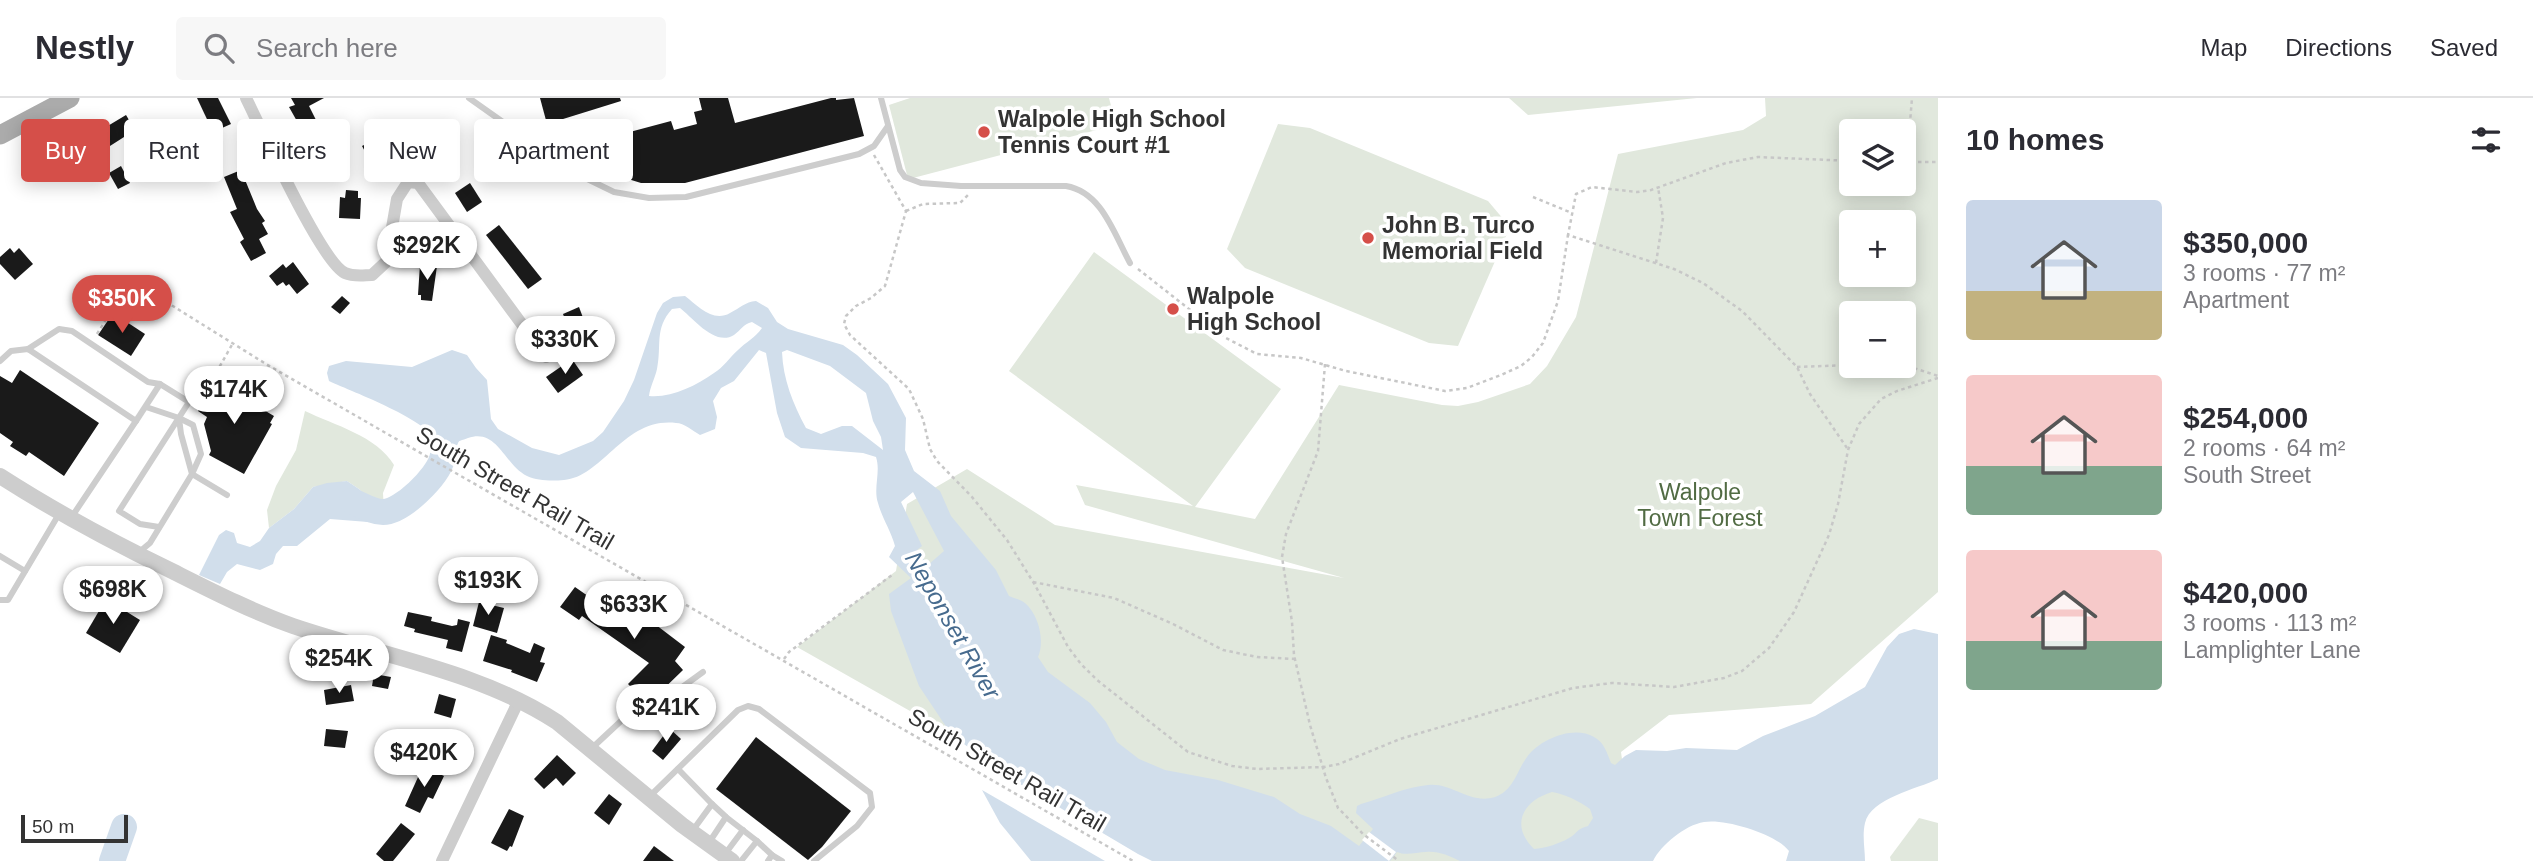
<!DOCTYPE html>
<html lang="en">
<head>
<meta charset="utf-8">
<style>
	:root { --surface:#fff; --page:#f7f7f7; --text:#2b2b33; --muted:#7c7c81; --line:#e1e1e2; --accent:#d54f49 }
	body { margin:0; font-family:Arial,sans-serif; background:var(--page); color:var(--text); height:100vh; display:flex; flex-direction:column; font-size:26px; white-space:nowrap }
	* { box-sizing:border-box; margin:0 }
	p { font-size:23px; color:var(--muted) }
	.icon { flex:none; width:38px; height:38px; fill:none; stroke:currentColor; stroke-width:2; stroke-linecap:round; stroke-linejoin:round }
	.map { position:relative; flex:1; overflow:hidden }
	.sheet { display:flex; flex-direction:column; background:var(--surface); width:595px }
	.sheet>* { flex:none }
	.guide { position:absolute; left:21px; top:21px; width:665px; height:63px; display:flex; gap:14px }
	.buttons { position:absolute; left:1839px; top:21px; display:grid; gap:14px }
	.buttons a { display:grid; place-items:center; width:77px; height:77px; border-radius:7px; background:var(--surface); box-shadow:0 4px 18px #0003; font-size:35px }
	.scale { position:absolute; left:21px; bottom:18px; width:107px; box-sizing:border-box; padding-left:7px; border:4px solid #333; border-top:0; font-size:19px; line-height:24px; white-space:nowrap; color:#333; -webkit-text-stroke:5px #fff; paint-order:stroke }
	.price { position:absolute; translate:-50% -60px; padding:0 16px; border-radius:24px; background:#fff; color:#222; font-size:23px; line-height:46px; filter:drop-shadow(0 2px 4px #0008) }
	.price::after { content:''; position:absolute; left:50%; top:42px; width:21px; height:16px; margin-left:-10px; background:inherit; clip-path:polygon(0 0,100% 0,50% 100%) }
	.price.on { background:var(--accent); color:#fff }
	ul { padding:0; list-style:none }
	li { display:flex; align-items:center; gap:21px; height:175px; padding:0 28px }
	li span { display:grid; place-items:center; flex:none; width:196px; height:140px; border-radius:7px; color:#555 }
	li>.icon { margin-inline-start:auto }
	span .icon { width:84px; height:84px; fill:#fffc; stroke-width:1 }
	li b { font-size:30px }
	h2 { display:flex; justify-content:space-between; align-items:center; height:84px; padding:0 28px; font-size:30px }
	.tag { padding:0 24px; border-radius:7px; background:var(--surface); box-shadow:0 4px 18px #0003; font-size:24px; line-height:63px }
	.tag.on { background:var(--accent); color:#fff }
	header { display:flex; align-items:center; gap:42px; box-sizing:border-box; height:98px; padding:0 35px; background:var(--surface); border-bottom:2px solid var(--line) }
	header strong { font-size:33px }
	nav { display:flex; gap:38px; margin-inline-start:auto; font-size:24px }
	.search { width:490px; height:63px; background:var(--page); display:flex; align-items:center; gap:18px; box-sizing:border-box; padding:0 24px; border-radius:7px; color:var(--muted); font-size:26px }
	main { display:flex; flex:1; min-height:0 }
	.map>svg:first-child { display:block }
	.green { fill:#e1e8dd; fill-rule:evenodd }
	.water { fill:#d1deeb; fill-rule:evenodd }
	.pier { fill:#fff }
	.lines { fill:none; stroke-linecap:round; stroke-linejoin:round }
	.river { stroke:#d1deeb; stroke-width:26 }
	.building { fill:#1a1a1a }
	.path { stroke:#c7c7c7; stroke-width:2.5; stroke-dasharray:3.5 3.5; stroke-linecap:butt }
	.service { stroke:#cdcdcd; stroke-width:6 }
	.minor { stroke:#cdcdcd; stroke-width:12 }
	.tertiary { stroke:#cdcdcd; stroke-width:16 }
	.primary { stroke:#ababab; stroke-width:19 }
	.poi-dot { fill:#d54f49; stroke:#fff; stroke-width:2.5 }
	.labels { text-anchor:middle; dominant-baseline:central; stroke-width:7; stroke-linejoin:round; paint-order:stroke }
	.poi-label { font-size:23px; font-weight:bold; fill:#333; stroke:#fff; text-anchor:start }
	.street-label { font-size:23px; fill:#333; stroke:#fff }
	.park-label { font-size:23px; fill:#516b43; stroke:#fff }
	.water-label { font-size:24px; font-style:italic; fill:#476b8e; stroke:#fff }
</style>
</head>
<body>
<header>
<strong>Nestly</strong>
<div class="search"><svg class="icon" aria-label="search" viewBox="0 0 24 24"><circle cx="10" cy="10" r="6"/><path d="M15 15l6 6"/></svg>Search here</div>
<nav><a>Map</a><a>Directions</a><a>Saved</a></nav>
</header>
<main>
<div class="map">
<svg width="1938" height="763" viewBox="0 0 1938 763">
	<rect width="100%" height="100%" fill="#fff"/>
	<g class="green">
		<path d="M910,0H1109L1116,27L913,80L907,77L889,7Z"/>
		<path d="M1509,0H1697L1528,17Z"/>
		<path d="M1765,0H1938V494L1811,606L1669,617L1621,654L1636,763H1175L797,549L896,473L907,406L967,371L1055,427L1344,480L1085,407L1076,387L1193,408L1009,273L1094,154L1281,291L1195,409L1255,421L1339,287L1442,307L1458,308L1478,304L1530,286L1547,268L1576,219L1618,56L1743,32L1766,18ZM1852,33H1904V86H1852ZM1852,124H1904V177H1852ZM1852,215H1904V268H1852Z"/>
		<path d="M1278,26L1310,30L1488,103L1510,129L1458,248L1429,245L1245,170L1227,151Z"/>
		<path d="M305,313C334,327 377,338 394,367L383,395L384,414L359,391L347,383L313,389L294,411L269,430L267,412L276,388L296,352Z"/>
		<path d="M1919,720L1938,725V763H1891L1890,759Z"/>
	</g>
	<g class="water">
		<path d="M685,198C698,208 713,225 730,215C740,210 745,204 756,203L768,210L777,224L788,231L843,247L857,257L888,286L906,320L905,352L914,373L940,393L951,418L996,472L1009,498C1014,500 1021,502 1025,505C1039,517 1045,543 1038,559L1048,574L1090,605L1106,624L1117,644L1139,661L1165,672L1218,682L1274,699L1300,716L1331,728L1359,748L1373,731L1356,715L1357,708L1361,706C1383,700 1405,689 1428,687C1452,684 1470,707 1495,699C1514,692 1516,674 1527,659C1540,641 1574,627 1594,639C1604,644 1607,655 1611,665L1615,667L1625,658L1636,652L1667,653L1686,650L1737,652L1763,638L1815,618L1865,589L1887,549L1899,536L1914,531L1938,536V681C1917,691 1871,700 1865,725C1862,738 1865,751 1865,763H1786L1789,753C1777,736 1724,720 1704,724C1685,727 1661,747 1653,763H1460C1449,758 1439,753 1426,754C1417,754 1406,758 1397,754L1390,763H1152L1138,756L1003,676L951,636L919,588L891,513L889,496L911,480L889,459L895,448C891,433 882,420 878,405C873,390 881,374 876,359L863,355L801,350L785,339L777,315L766,255L759,252L734,283L721,290L713,303L717,319L715,331L700,337C693,333 684,325 676,325C624,319 603,379 564,382C552,383 538,383 527,378C504,367 498,330 468,340C463,342 457,343 453,347C450,351 450,357 446,361L438,356L439,346C427,321 355,295 329,283L327,275L329,268L346,263L412,269L452,252L467,257L476,270L487,282L491,321L498,331L532,350L559,357L593,343L603,334L624,303L634,282L657,215L663,205L673,199ZM680,210C693,220 715,249 734,237C741,232 743,226 752,224L762,230C755,240 746,244 738,252C730,259 723,270 714,275C695,288 672,300 649,298C650,289 655,280 657,271C662,247 654,231 672,211ZM787,252L830,268L866,295L873,323L881,339L883,352L852,328H842L821,336L806,330C793,306 783,281 782,254ZM913,394L944,453L928,467L917,452L922,448L901,404ZM1552,694C1565,696 1579,703 1590,711L1593,720L1588,728C1576,731 1578,735 1569,740C1559,746 1545,750 1534,751C1510,728 1522,703 1552,694Z"/>
		<path d="M347,383L359,391L384,414L368,424L330,421L297,448H283L276,456L273,466L260,472L237,466L227,474L220,486L199,477L219,437L226,432L234,435L237,445L250,449L260,443L269,430L294,411L313,389L327,385Z"/>
		<path d="M982,692L1105,763H1031L1000,725Z"/>
	</g>
	<path class="pier" d="M1369,734L1396,754L1389,763L1362,742Z"/>
	<g class="lines">
		<g class="river">
			<path d="M352,403C362,407 372,414 383,414C402,414 437,379 442,361C448,344 439,343 456,328"/>
			<path d="M112,763L124,729"/>
		</g>
	</g>
	<g class="building">
		<path d="M197,0H218L231,26L213,34Z"/>
		<path d="M291,0H324L309,8L321,32L301,42L294,27L298,25L289,9L295,7Z"/>
		<path d="M540,0H620L621,3L547,26Z"/>
		<path d="M699,0H728L735,25L831,0H836V2L854,0L864,38L685,85H641L599,72L613,47L611,39L671,23L674,32L697,26L694,14L702,12Z"/>
		<path d="M126,17L135,32L99,55L80,64L70,45L90,36L91,38Z"/>
		<path d="M386,36L394,51L370,63L362,48Z"/>
		<path d="M437,45L454,66L442,76L428,59L430,58L427,53Z"/>
		<path d="M121,68L130,85L118,91L109,75Z"/>
		<path d="M241,72L257,111L265,123L262,125L268,136L259,141L266,155L251,163L240,144L244,141L230,114L237,111L224,79Z"/>
		<path d="M470,85L482,104L467,114L455,95Z"/>
		<path d="M346,92L358,93V100H361L360,121L339,120L340,99L345,100Z"/>
		<path d="M499,127L542,181L528,191L486,137Z"/>
		<path d="M10,150L14,155L19,150L33,166L15,182L0,166V159Z"/>
		<path d="M293,164L309,186L297,196L289,186L286,188L283,184L277,188L269,178L283,166L286,170Z"/>
		<path d="M420,166L437,168L432,203L421,202V197H418Z"/>
		<path d="M342,198L350,205L340,216L331,209Z"/>
		<path d="M579,209L591,241L575,247L563,216Z"/>
		<path d="M113,215L145,236L131,258L98,237Z"/>
		<path d="M572,261L583,277L558,295L546,279Z"/>
		<path d="M20,272L99,325L64,378L29,354L26,358L10,348L13,344L0,335V278L12,285Z"/>
		<path d="M215,282L231,292L234,287L254,298L250,304L274,318L270,325L272,326L244,376L209,357L211,353L204,326L207,319L198,313Z"/>
		<path d="M575,489L618,519L631,501L646,513L643,517L685,549L675,563L683,572L648,606L628,586L649,565L582,518L579,522L560,509Z"/>
		<path d="M106,501L140,522L120,555L86,535Z"/>
		<path d="M479,504L504,510L497,535L473,528Z"/>
		<path d="M408,514L432,519L431,523L452,528L457,527L458,521L470,524L462,554L446,550L448,542L414,534L415,531L404,528Z"/>
		<path d="M491,537L507,542L506,545L530,555L534,545L545,550L540,564L545,565L537,584L511,574L512,572L483,563Z"/>
		<path d="M374,576L391,579L388,591L372,588Z"/>
		<path d="M351,587L354,603L326,607L324,592Z"/>
		<path d="M439,596L456,601L451,620L434,615Z"/>
		<path d="M669,630L681,641L663,662L652,653Z"/>
		<path d="M326,631L348,633L345,650L324,648Z"/>
		<path d="M756,639L851,713L822,749L808,762L716,691Z"/>
		<path d="M557,657L576,675L563,688L556,680L544,691L534,681Z"/>
		<path d="M423,668L444,678L433,701L428,699L420,715L405,708Z"/>
		<path d="M609,696L622,706L609,727L594,715Z"/>
		<path d="M509,711L524,718L512,749L510,748L507,753L491,745Z"/>
		<path d="M401,725L415,736L393,763H384L376,756Z"/>
		<path d="M654,748L674,763H643Z"/>
	</g>
	<g class="lines">
		<g class="path">
			<path d="M874,57L906,113L885,188L871,200L856,208L846,218L844,226L850,237L909,291L923,321L930,351L937,363L972,399L1007,442L1035,487L1068,549L1081,566L1097,582L1188,654L1232,668L1257,671L1324,669L1339,666L1400,641L1573,590L1612,585L1674,589L1724,580L1742,573L1769,550L1794,514L1829,437L1838,406L1848,352L1859,326L1881,301L1897,293L1938,280"/>
			<path d="M1904,61L1908,49L1912,0"/>
			<path d="M1904,64H1938"/>
			<path d="M1533,99L1572,115"/>
			<path d="M906,113L923,106L960,105L968,97"/>
			<path d="M1656,165L1663,120L1658,89"/>
			<path d="M1138,171L1226,240L1257,256L1301,260L1346,273L1445,293L1467,290L1501,277L1521,268L1532,259L1543,245L1558,203L1568,137"/>
			<path d="M97,236L131,182L266,266L384,334L1133,763"/>
			<path d="M1325,266L1318,353L1286,436L1282,459L1292,524L1294,557L1310,627L1326,680L1338,710L1345,717L1363,736L1399,763"/>
			<path d="M1872,268L1917,271L1938,278"/>
			<path d="M1797,269L1852,267"/>
			<path d="M199,305L233,245"/>
			<path d="M1847,350L1810,296L1797,269L1742,213L1703,185L1674,171L1568,137L1576,96L1592,89L1637,94L1651,92L1726,65L1758,59L1852,63"/>
			<path d="M1033,484L1114,500L1173,526L1223,552L1257,559L1295,561"/>
			<path d="M784,561L789,554L892,477"/>
		</g>
		<g class="service">
			<path d="M469,0L575,75L614,94L649,100L686,99L859,56L874,48L888,28"/>
			<path d="M881,0L900,72L905,79L921,85L961,88H1066C1102,94 1114,136 1130,165"/>
			<path d="M28,251L59,231L72,233L148,284L160,286L189,304L119,413L140,426L159,429"/>
			<path d="M0,263L11,253L28,251L136,323L71,420"/>
			<path d="M179,320L193,327L201,356L192,376L227,397"/>
			<path d="M136,323L160,286"/>
			<path d="M138,455L150,445L192,376L181,336L179,320L146,309"/>
			<path d="M0,458L25,473"/>
			<path d="M0,502H8L59,416"/>
			<path d="M592,650L621,623L652,611L703,574"/>
			<path d="M678,671L712,706"/>
			<path d="M650,698L738,612L748,608L759,611L870,695L872,709L857,728L814,763"/>
			<path d="M726,719L757,743L741,763"/>
			<path d="M693,732L712,706L726,719L708,746"/>
			<path d="M757,743L772,757L768,763"/>
			<path d="M725,756L743,732"/>
			<path d="M772,757L782,763"/>
		</g>
		<g class="minor">
			<path d="M246,0C261,30 321,164 345,175C354,179 364,177 372,177L386,164L397,101L408,84L418,85L546,259"/>
			<path d="M442,763L519,602"/>
		</g>
		<path class="tertiary" d="M0,378C56,414 112,444 172,473C212,493 251,513 293,528C381,558 479,573 557,624L682,727L732,763"/>
		<path class="primary" d="M0,37L70,0"/>
	</g>
	<g class="poi-dot">
		<circle cx="984" cy="34" r="7"/>
		<circle cx="1368" cy="140" r="7"/>
		<circle cx="1173" cy="211" r="7"/>
	</g>
	<g class="labels">
		<g class="poi-label">
			<text x="998" y="21">Walpole High School<tspan x="998" dy="26">Tennis Court #1</tspan></text>
			<text x="1382" y="127">John B. Turco<tspan x="1382" dy="26">Memorial Field</tspan></text>
			<text x="1187" y="198">Walpole<tspan x="1187" dy="26">High School</tspan></text>
		</g>
		<g class="street-label">
			<text transform="translate(515 390) rotate(30)">South Street Rail Trail</text>
			<text transform="translate(1007 672) rotate(30)">South Street Rail Trail</text>
		</g>
		<g class="park-label">
			<text x="1700" y="394">Walpole<tspan x="1700" dy="26">Town Forest</tspan></text>
		</g>
		<g class="water-label">
			<text transform="translate(953 527) rotate(60)">Neponset River</text>
		</g>
	</g>
</svg>
<div class="buttons">
<a><svg class="icon" aria-label="layers" viewBox="0 0 24 24"><path d="M12 4l9 5-9 5-9-5zM3 14l9 5 9-5"/></svg></a>
<a>+</a>
<a>−</a>
</div>
<div class="scale">50 m</div>
<b class="price" style="left:427px;top:184px">$292K</b>
<b class="price on" style="left:122px;top:237px">$350K</b>
<b class="price" style="left:565px;top:278px">$330K</b>
<b class="price" style="left:234px;top:328px">$174K</b>
<b class="price" style="left:488px;top:519px">$193K</b>
<b class="price" style="left:113px;top:528px">$698K</b>
<b class="price" style="left:634px;top:543px">$633K</b>
<b class="price" style="left:339px;top:597px">$254K</b>
<b class="price" style="left:666px;top:646px">$241K</b>
<b class="price" style="left:424px;top:691px">$420K</b>
<div class="guide">
<a class="tag on">Buy</a>
<a class="tag">Rent</a>
<a class="tag">Filters</a>
<a class="tag">New</a>
<a class="tag">Apartment</a>
</div>
</div>
<section class="sheet">
<h2>10 homes<svg class="icon" aria-label="filters" viewBox="0 0 24 24"><path d="M4 7h16M4 17h16"/><circle cx="9" cy="7" r="2"/><circle cx="15" cy="17" r="2"/></svg></h2>
<ul>
<li><span style="background:linear-gradient(#c9d6e8 65%,#c2b280 0)"><svg class="icon" aria-label="home" viewBox="0 0 24 24"><path d="M3 11l9-7 9 7M6 9v11h12V9"/></svg></span><div><b>$350,000</b><p>3 rooms · 77 m²</p><p>Apartment</p></div></li>
<li><span style="background:linear-gradient(#f6c9c9 65%,#7fa58c 0)"><svg class="icon" aria-label="home" viewBox="0 0 24 24"><path d="M3 11l9-7 9 7M6 9v11h12V9"/></svg></span><div><b>$254,000</b><p>2 rooms · 64 m²</p><p>South Street</p></div></li>
<li><span style="background:linear-gradient(#f6c9c9 65%,#7fa58c 0)"><svg class="icon" aria-label="home" viewBox="0 0 24 24"><path d="M3 11l9-7 9 7M6 9v11h12V9"/></svg></span><div><b>$420,000</b><p>3 rooms · 113 m²</p><p>Lamplighter Lane</p></div></li>
</ul>
</section>
</main>
</body>
</html>
